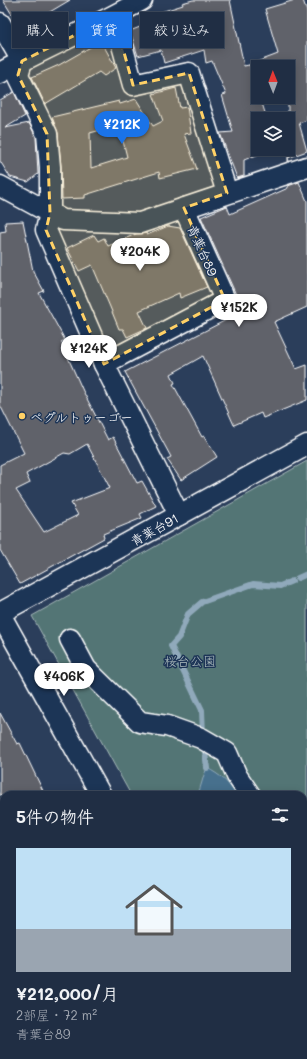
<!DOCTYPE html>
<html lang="ja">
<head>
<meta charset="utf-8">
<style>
	:root { --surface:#202e44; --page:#2d3a4f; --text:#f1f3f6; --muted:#a2a8b2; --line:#3d4a5d; --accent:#1a73e8 }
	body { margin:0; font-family:Mali,"Klee One",sans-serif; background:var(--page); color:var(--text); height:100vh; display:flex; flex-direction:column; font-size:15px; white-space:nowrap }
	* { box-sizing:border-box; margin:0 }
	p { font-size:13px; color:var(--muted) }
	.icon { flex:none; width:22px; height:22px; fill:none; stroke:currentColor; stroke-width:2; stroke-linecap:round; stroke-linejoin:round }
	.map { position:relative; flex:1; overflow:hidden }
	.sheet { position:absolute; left:0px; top:791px; width:307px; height:268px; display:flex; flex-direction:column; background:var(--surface); border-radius:12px 12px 0 0; box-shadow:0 2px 10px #0003,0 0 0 1px var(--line) }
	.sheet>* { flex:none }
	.banner { position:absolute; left:12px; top:12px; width:283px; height:36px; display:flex; gap:8px }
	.needle { width:26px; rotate:359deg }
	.controls { position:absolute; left:251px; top:60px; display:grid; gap:8px }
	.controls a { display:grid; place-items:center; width:44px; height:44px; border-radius:0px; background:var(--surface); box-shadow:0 2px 10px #0003,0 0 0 1px var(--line); font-size:20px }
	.price { position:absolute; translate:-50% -34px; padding:0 9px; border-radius:14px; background:#fff; color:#222; font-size:13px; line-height:26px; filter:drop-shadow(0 1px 2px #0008) }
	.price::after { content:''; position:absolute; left:50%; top:24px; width:12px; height:9px; margin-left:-6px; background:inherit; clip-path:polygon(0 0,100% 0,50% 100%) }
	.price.on { background:var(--accent); color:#fff }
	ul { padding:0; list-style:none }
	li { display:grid; align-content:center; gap:8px; height:212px; padding:0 16px }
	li+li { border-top:1px solid var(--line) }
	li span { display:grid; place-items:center; height:124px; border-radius:0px; color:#555 }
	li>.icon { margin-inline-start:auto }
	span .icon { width:72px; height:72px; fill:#fffc; stroke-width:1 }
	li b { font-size:17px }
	h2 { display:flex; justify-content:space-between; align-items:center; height:48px; padding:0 16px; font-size:17px }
	.pill { padding:0 14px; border-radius:0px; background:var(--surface); box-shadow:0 2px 10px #0003,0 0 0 1px var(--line); font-size:14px; line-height:36px }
	.pill.on { background:var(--accent); color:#fff }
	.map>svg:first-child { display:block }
	.green { fill:#527474; stroke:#a8baba }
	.water { fill:#46708d; stroke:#90a9bb }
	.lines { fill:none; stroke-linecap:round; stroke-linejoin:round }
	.stream { stroke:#90a9bb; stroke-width:6 }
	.building { fill:#61626b; stroke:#fff; fill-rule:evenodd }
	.minor-casing { stroke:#fff; stroke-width:23 }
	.minor { stroke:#1d3557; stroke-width:20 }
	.marked { fill:#ffd166; fill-opacity:0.2; stroke:#ffd166; stroke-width:3; stroke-dasharray:8 5; stroke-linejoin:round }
	.poi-dot { fill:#ffd166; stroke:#1d3557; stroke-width:1.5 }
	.labels { text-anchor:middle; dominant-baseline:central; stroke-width:3; stroke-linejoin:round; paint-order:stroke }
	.street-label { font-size:13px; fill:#fff; stroke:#1d3557 }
	.poi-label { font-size:13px; fill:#fff; stroke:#1d3557; text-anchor:start }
	.park-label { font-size:13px; fill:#b1c0c0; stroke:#1d3557 }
</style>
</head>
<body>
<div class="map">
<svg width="307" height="1059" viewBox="0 0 307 1059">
	<rect width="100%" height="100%" fill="#2b3e5b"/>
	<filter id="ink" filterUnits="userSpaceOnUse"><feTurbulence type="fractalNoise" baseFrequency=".025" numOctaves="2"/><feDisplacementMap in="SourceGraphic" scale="8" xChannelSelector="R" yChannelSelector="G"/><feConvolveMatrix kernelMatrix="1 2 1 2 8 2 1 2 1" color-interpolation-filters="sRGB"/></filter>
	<g filter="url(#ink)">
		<path class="green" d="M307,461V934L303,935V795H131L32,616Z"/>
		<path class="water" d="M207,768C220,775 229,782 236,795H198L204,775Z"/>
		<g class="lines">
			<g class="stream">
				<path d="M298,578L307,574"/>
				<path d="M203,735L202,710L171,646L179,637L188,614L202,602L253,584L280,586L292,581"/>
				<path d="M204,744L207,768"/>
			</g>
		</g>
		<g class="building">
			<path d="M3,0H70L21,29Z"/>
			<path d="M193,0H230L244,66L249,65L250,66L249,65L278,54L265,9L295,0H303L307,12V120L299,123L307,151L288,158L289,161H288V67H250L258,91V97H260L267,119H258V149H272L244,160V176L237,178L220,133L233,132L222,95L226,94L212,61L206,63L204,50L164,63L161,50L138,56L130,31L150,23L148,16L183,5L182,3Z"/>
			<path d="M101,41L116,68L104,76L99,72L45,104L32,77L59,65Z"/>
			<path d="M176,88L180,108L187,107L191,133L184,134L197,169L160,178L159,172L85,195V198L62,199L61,166L58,133L52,117L119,101L120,104L136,99L153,126L163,121L153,94ZM119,125L127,157L91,168L90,133Z"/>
			<path d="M14,92L25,116L5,128L29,123L36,137L38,174L28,182L10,177L0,161V100Z"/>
			<path d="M299,182L307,201V307L274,322L296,369L307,365V400L263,418L261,413L234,425L203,356L171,374L175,383L173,384L202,437L204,436L217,457L181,480L167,459L171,457L125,372L230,318L228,314L242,308L201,217L227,206L230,214L288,188V186Z"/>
			<path d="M23,221L33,271L44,291L39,293L65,340L61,342L83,391L108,440L113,437L137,483L142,481L156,506L140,514L142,518L103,534L104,538L20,584L0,550V465L24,453L0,405V232L6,231L5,222ZM87,444L110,488L71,503L78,515L44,532L16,490L30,483L26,474L64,453L70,454Z"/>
			<path d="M168,226L180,228L207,287L180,298L179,293L139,311L147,328L127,337L123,329H119L110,307L92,265L79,271L67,248L94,235L98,241L104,238L108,246L136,234L146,233L147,235Z"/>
			<path d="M0,713L17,744L20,743L45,795H0Z"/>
		</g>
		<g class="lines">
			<defs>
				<g id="minor">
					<path d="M114,16L133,85L189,73L227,193"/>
					<path d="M0,23L22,61L18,75L47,134L50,167V213L46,230L104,364L179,515"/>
					<path d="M0,73C46,47 96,27 142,0"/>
					<path d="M0,186L63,220L140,223L307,167"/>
					<path d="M104,364L225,300L184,208"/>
					<path d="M0,613L307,445"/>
					<path d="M0,614L101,795"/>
					<path d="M70,639L86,669L140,722L167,726L201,738L227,753L237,776L250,795"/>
					<path d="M303,844H307"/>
					<path d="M303,904L307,903"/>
					<path d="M303,961L307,960"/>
					<path d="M0,1033L4,1041"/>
					<path d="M11,1055L14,1059"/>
					<path d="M243,1055L245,1059"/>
				</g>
			</defs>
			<use href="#minor" class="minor-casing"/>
			<use href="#minor" class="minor"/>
		</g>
	</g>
	<path class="marked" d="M114,16L133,85L189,73L227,193L184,208L225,300L104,364L46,230L50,213L47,134L18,75L22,61Z"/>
	<circle class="poi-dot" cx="22" cy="416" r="4"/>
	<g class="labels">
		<g class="street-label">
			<text transform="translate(203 250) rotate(66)">青葉台89</text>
			<text transform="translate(154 529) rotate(-29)">青葉台91</text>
		</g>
		<g class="poi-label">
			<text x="30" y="416">ペグルトゥーゴー</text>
		</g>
		<g class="park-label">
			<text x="190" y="660">桜台公園</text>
		</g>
	</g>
</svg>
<div class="controls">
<a><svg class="needle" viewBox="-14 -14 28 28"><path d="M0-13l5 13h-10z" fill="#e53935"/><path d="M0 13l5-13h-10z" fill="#a2a8b2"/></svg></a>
<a><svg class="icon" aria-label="layers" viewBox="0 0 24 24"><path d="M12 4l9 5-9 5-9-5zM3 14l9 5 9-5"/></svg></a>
</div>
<b class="price on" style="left:122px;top:145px">¥212K</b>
<b class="price" style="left:140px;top:272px">¥204K</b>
<b class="price" style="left:239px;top:328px">¥152K</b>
<b class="price" style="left:89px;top:369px">¥124K</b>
<b class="price" style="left:64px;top:697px">¥406K</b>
<div class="banner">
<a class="pill">購入</a>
<a class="pill on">賃貸</a>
<a class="pill">絞り込み</a>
</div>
<section class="sheet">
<h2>5件の物件<svg class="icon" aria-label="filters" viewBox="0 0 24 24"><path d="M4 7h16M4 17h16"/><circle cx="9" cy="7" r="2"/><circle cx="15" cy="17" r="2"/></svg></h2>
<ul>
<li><span style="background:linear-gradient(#bfe0f5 65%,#9aa5b1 0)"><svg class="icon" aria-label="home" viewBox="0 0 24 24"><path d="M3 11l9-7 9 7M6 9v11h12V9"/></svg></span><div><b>¥212,000/月</b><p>2部屋 · 72 m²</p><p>青葉台89</p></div></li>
</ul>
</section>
</div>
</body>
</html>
